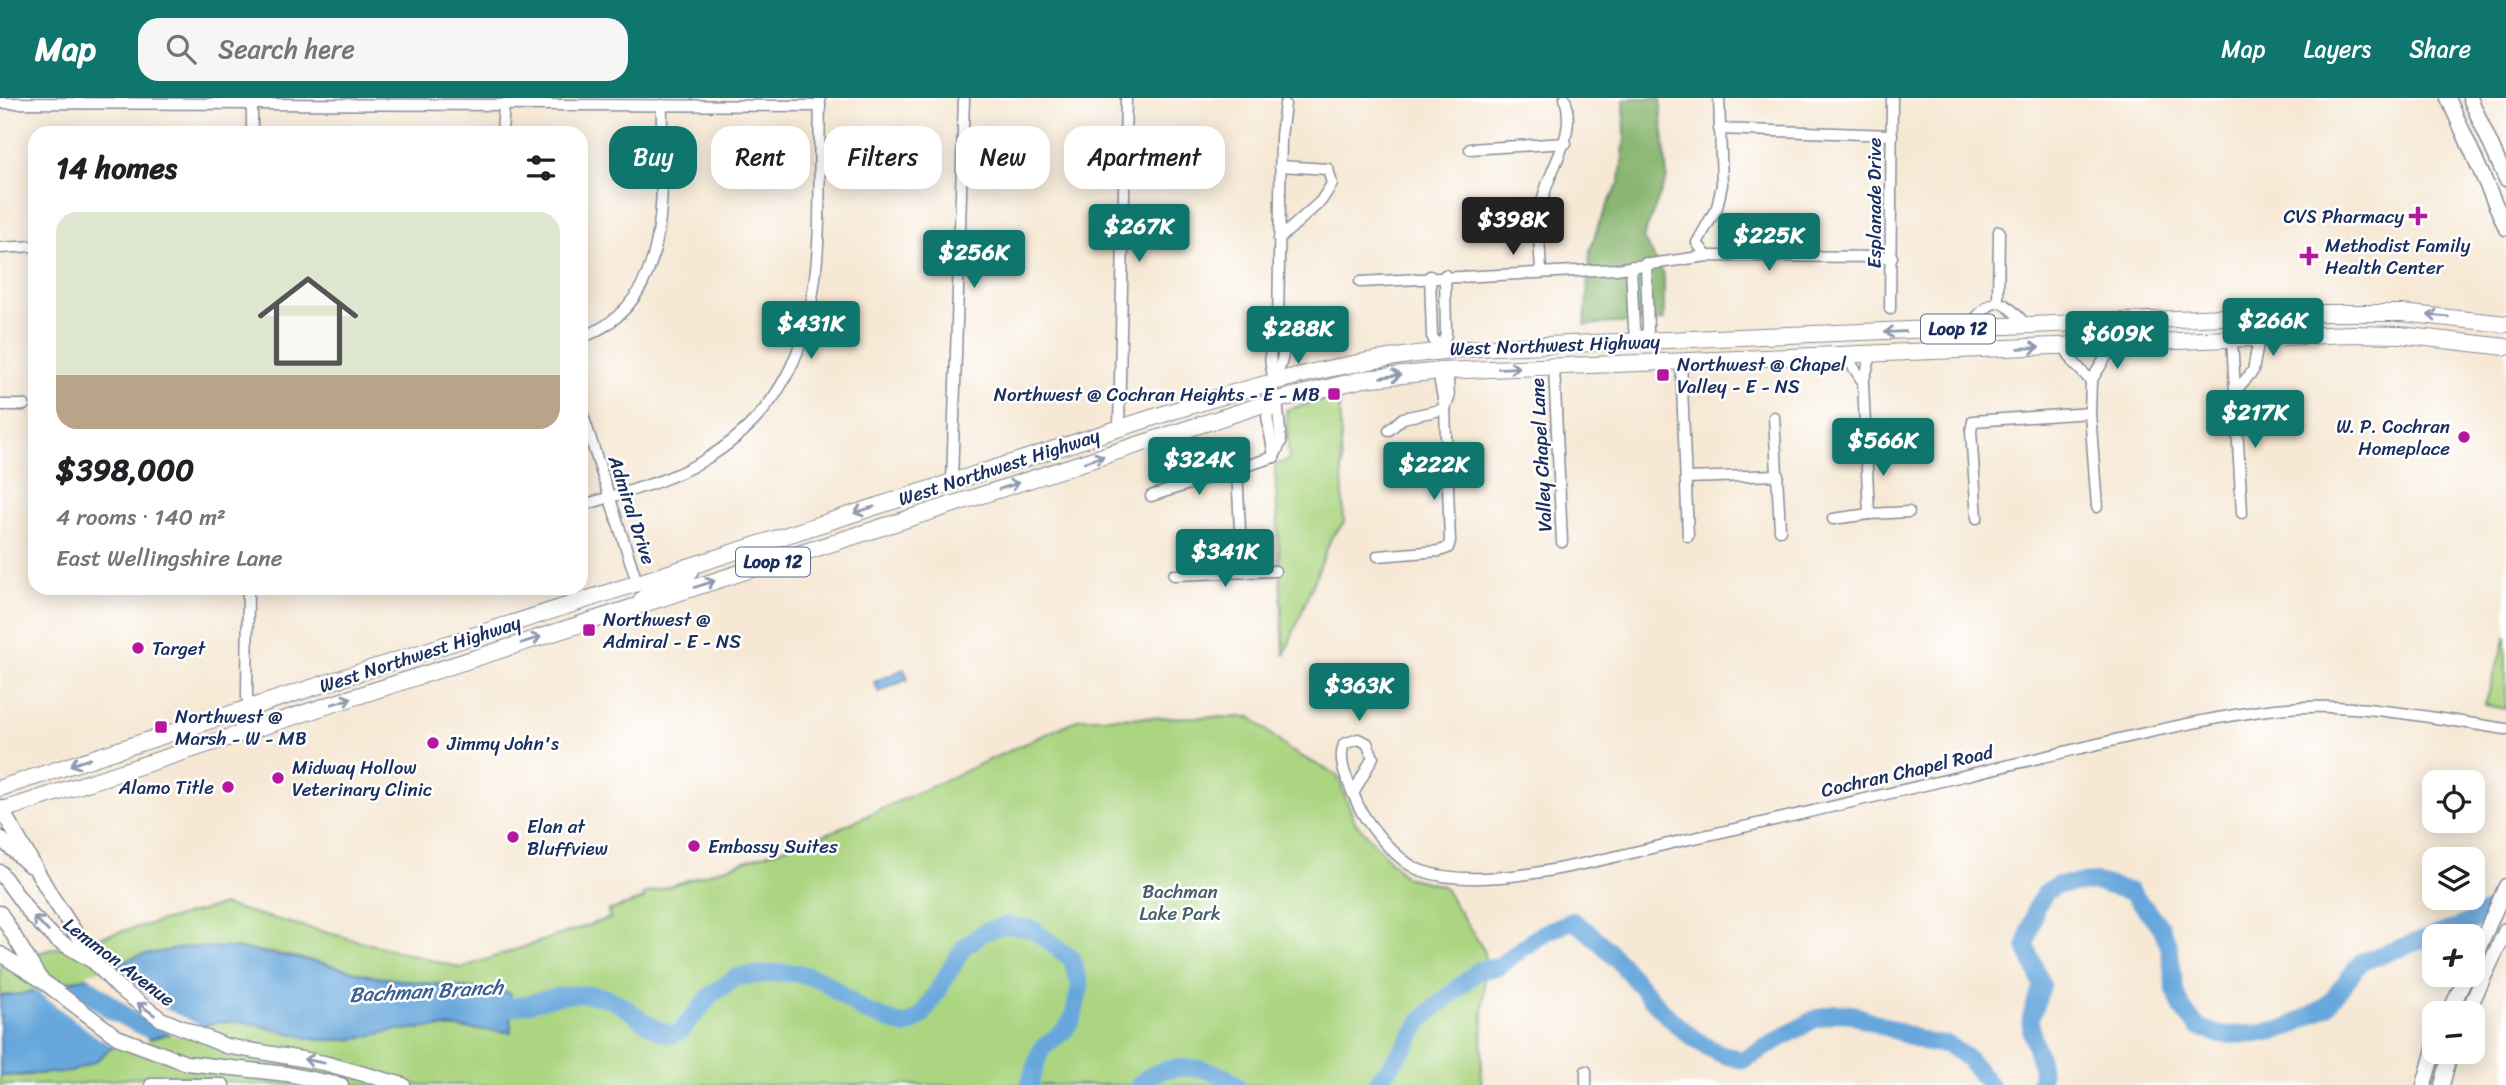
<!DOCTYPE html>
<html lang="en">
<head>
<meta charset="utf-8">
<style>
	:root { --surface:#fff; --page:#f6f6f6; --text:#202124; --muted:#757577; --accent:#0f766e }
	body { margin:0; font-family:Sriracha,sans-serif; background:var(--page); color:var(--text); height:100vh; display:flex; flex-direction:column; font-size:26px; white-space:nowrap }
	* { box-sizing:border-box; margin:0 }
	p { font-size:23px; color:var(--muted) }
	.icon { flex:none; width:38px; height:38px; fill:none; stroke:currentColor; stroke-width:2; stroke-linecap:round; stroke-linejoin:round }
	.map { position:relative; flex:1; overflow:hidden }
	.panel { position:absolute; left:28px; top:28px; width:560px; height:469px; display:flex; flex-direction:column; background:var(--surface); border-radius:21px; box-shadow:0 4px 18px #0003 }
	.panel>* { flex:none }
	.top-card { position:absolute; left:609px; top:28px; width:665px; height:63px; display:flex; gap:14px }
	.tools { position:absolute; left:2422px; top:672px; display:grid; gap:14px }
	.tools a { display:grid; place-items:center; width:63px; height:63px; border-radius:14px; background:var(--surface); box-shadow:0 4px 18px #0003; font-size:35px }
	.price { position:absolute; translate:-50% -60px; padding:0 16px; border-radius:7px; background:var(--accent); color:#fff; font-size:23px; line-height:46px; filter:drop-shadow(0 2px 4px #0008) }
	.price::after { content:''; position:absolute; left:50%; top:42px; width:21px; height:16px; margin-left:-10px; background:inherit; clip-path:polygon(0 0,100% 0,50% 100%) }
	.price.selected { background:#222; color:#fff }
	ul { padding:0; list-style:none }
	li { display:grid; align-content:center; gap:14px; height:371px; padding:0 28px }
	li span { display:grid; place-items:center; height:217px; border-radius:21px; color:#555 }
	li>.icon { margin-inline-start:auto }
	span .icon { width:126px; height:126px; fill:#fffc; stroke-width:1 }
	li b { font-size:30px }
	h2 { display:flex; justify-content:space-between; align-items:center; height:84px; padding:0 28px; font-size:30px }
	.chip { padding:0 24px; border-radius:21px; background:var(--surface); box-shadow:0 4px 18px #0003; font-size:24px; line-height:63px }
	.chip.selected { background:var(--accent); color:#fff }
	header { display:flex; align-items:center; gap:42px; box-sizing:border-box; height:98px; padding:0 35px; background:var(--accent); color:#fff }
	header strong { font-size:33px }
	nav { display:flex; gap:38px; margin-inline-start:auto; font-size:24px }
	.search { width:490px; height:63px; background:var(--page); display:flex; align-items:center; gap:18px; box-sizing:border-box; padding:0 24px; border-radius:21px; color:var(--muted); font-size:26px }
	.map>svg:first-child { display:block }
	.green { fill:#acd581; stroke:#648270; stroke-width:2 }
	.forest { fill:#89b66f; stroke:#527266; stroke-width:2 }
	.water { fill:#68a7db; stroke:#426b9c; stroke-width:2 }
	.pier { fill:#f6e8d4 }
	.lines { fill:none; stroke-linecap:round; stroke-linejoin:round }
	.river { stroke:#68a7db; stroke-width:18 }
	.minor-casing { stroke:#888c99; stroke-width:13 }
	.tertiary-casing { stroke:#888c99; stroke-width:15 }
	.secondary-casing { stroke:#888c99; stroke-width:17 }
	.primary-casing { stroke:#888c99; stroke-width:18 }
	.minor { stroke:#fff; stroke-width:10 }
	.tertiary { stroke:#fff; stroke-width:12 }
	.secondary { stroke:#fff; stroke-width:14 }
	.primary { stroke:#fff; stroke-width:16 }
	.oneway { stroke:#8d97ae }
	.poi-dot { fill:#b5179e; stroke:#fff; stroke-width:2.5 }
	.labels { text-anchor:middle; dominant-baseline:central; stroke-width:5; stroke-linejoin:round; paint-order:stroke }
	.shield { fill:#fff; stroke:#5f6d8e; stroke-width:2 }
	.shield-label { font-size:18px; font-weight:bold; fill:#1b2f5e }
	.street-label { font-size:19px; fill:#1b2f5e; stroke:#fff }
	.poi-label { font-size:19px; fill:#1b2f5e; stroke:#fff; text-anchor:start }
	.park-label { font-size:19px; fill:#466168; stroke:#fff }
	.water-label { font-size:21px; font-style:italic; fill:#3a5f90; stroke:#fff }
</style>
</head>
<body>
<header>
<strong>Map</strong>
<div class="search"><svg class="icon" aria-label="search" viewBox="0 0 24 24"><circle cx="10" cy="10" r="6"/><path d="M15 15l6 6"/></svg>Search here</div>
<nav><a>Map</a><a>Layers</a><a>Share</a></nav>
</header>
<div class="map">
<svg width="2506" height="987" viewBox="0 0 2506 987">
	<rect width="100%" height="100%" fill="#fff"/>
	<filter id="ink" filterUnits="userSpaceOnUse"><feTurbulence type="fractalNoise" baseFrequency=".0143" numOctaves="2"/><feDisplacementMap in="SourceGraphic" scale="14" xChannelSelector="R" yChannelSelector="G"/><feConvolveMatrix kernelMatrix="1 2 1 2 8 2 1 2 1" color-interpolation-filters="sRGB"/></filter>
	<filter id="wash" filterUnits="userSpaceOnUse"><feTurbulence type="fractalNoise" baseFrequency=".00686" numOctaves="4" result="noise"/><feDisplacementMap in="SourceGraphic" scale="28" xChannelSelector="R" yChannelSelector="G"/><feGaussianBlur stdDeviation="1.57" result="paint"/><feColorMatrix in="noise" values="0 0 0 0 0 0 0 0 0 0 0 0 0 0 0 0 0 1.4 0 .05"/><feComposite in="paint" operator="in"/></filter>
	<g filter="url(#wash)">
		<rect width="100%" height="100%" fill="#f6e8d4"/>
		<g class="green">
			<path d="M1339,297L1344,425L1332,438L1284,558L1275,367L1289,362L1286,312Z"/>
			<path d="M2506,538V611L2485,607Z"/>
			<path d="M1251,619L1289,652L1337,677L1355,724L1405,779L1443,788L1485,854L1481,987H254L166,976L71,987H0V978H25L96,963L111,950L219,924H245L318,942H349L396,932L446,929L511,934L510,895C466,888 420,886 376,879C357,875 338,868 319,864C254,849 182,840 118,866L116,872L21,896L0,898V865L223,807L461,870L610,820L608,813L644,801L643,797L829,735L1081,620Z"/>
		</g>
		<path class="forest" d="M1624,0H1660L1667,79L1643,140L1664,177V222L1585,227L1590,153L1599,125L1620,83L1625,39Z"/>
		<g class="water">
			<path d="M904,571L908,581L879,594L874,584Z"/>
			<path d="M189,849L235,850L317,864L376,879L510,895L511,934L446,929L396,932L349,942H318L245,924H219L111,950L96,963L71,974L0,978V898L21,896L115,872L118,866L137,858Z"/>
		</g>
		<g class="pier">
			<path d="M113,869L164,910L206,930L175,938L143,920L86,876Z"/>
			<path d="M60,883L106,920L150,942L120,952L97,939L32,890Z"/>
		</g>
		<g class="lines">
			<g class="river">
				<path d="M486,912C527,912 562,888 603,899C629,906 646,932 674,937L681,933L711,897L736,879L776,875H798L822,882L864,913L905,928L922,918L964,849L986,833L1006,827L1032,831L1072,861L1080,888L1073,920L1064,933L1041,951L1029,987"/>
				<path d="M1139,987C1161,962 1212,966 1236,987"/>
				<path d="M1375,987L1405,949L1422,921L1479,872L1498,869L1543,835L1573,823C1634,862 1667,948 1743,962L1815,921L1834,915L1852,916L1928,945L1947,946L1967,960L1990,987"/>
				<path d="M2039,987C2049,967 2028,943 2031,920C2033,909 2039,898 2042,887L2026,848L2036,809L2046,794L2057,787L2097,784L2131,794L2161,829L2169,848L2175,892L2183,912L2198,929L2220,937L2257,936L2285,931L2326,909L2361,864L2466,826L2506,804"/>
			</g>
		</g>
	</g>
	<g filter="url(#ink)">
		<g class="lines">
			<defs>
				<g id="minor">
					<path d="M0,5L820,8"/>
					<path d="M1719,31L1892,37"/>
					<path d="M252,35V0"/>
					<path d="M502,35L504,6"/>
					<path d="M1470,51L1566,45"/>
					<path d="M1279,141L1321,103L1332,86L1328,71L1280,68"/>
					<path d="M0,150L35,148"/>
					<path d="M1707,158L1697,145L1717,109L1722,87L1719,0"/>
					<path d="M1631,168L1634,231L1642,243L1648,232L1646,165"/>
					<path d="M1541,174C1540,151 1537,127 1542,104C1550,66 1577,40 1565,0"/>
					<path d="M1430,178L1432,238L1439,252"/>
					<path d="M1360,184L1616,171L1707,158L1892,159"/>
					<path d="M1998,203L1999,133"/>
					<path d="M1890,211L1892,0"/>
					<path d="M1966,231C1995,198 1998,195 2028,229"/>
					<path d="M581,240C678,203 660,90 662,7"/>
					<path d="M2232,241L2242,415"/>
					<path d="M2064,248L2074,265L2091,283"/>
					<path d="M1439,252L1446,237L1445,177"/>
					<path d="M1845,256L1863,284"/>
					<path d="M1681,263L1688,438"/>
					<path d="M1554,268L1562,444"/>
					<path d="M1441,273L1448,279L1449,300L1445,311"/>
					<path d="M1274,281C1284,264 1287,245 1278,227L1281,38L1285,6"/>
					<path d="M1274,281C1269,265 1268,242 1278,227"/>
					<path d="M2236,292L2253,273L2259,240"/>
					<path d="M0,307H24"/>
					<path d="M581,311L637,484"/>
					<path d="M1774,319L1780,432"/>
					<path d="M1119,330L1126,0"/>
					<path d="M1389,332L1403,320L1445,311"/>
					<path d="M1274,359L1267,318L1277,302"/>
					<path d="M1274,359L1281,344L1277,302"/>
					<path d="M1237,371L1242,474"/>
					<path d="M1686,380L1778,377"/>
					<path d="M952,384L964,0"/>
					<path d="M1151,398L1274,359"/>
					<path d="M581,408C621,395 665,385 701,364C841,283 816,137 820,0"/>
					<path d="M2097,409L2090,315L2091,283L2114,246"/>
					<path d="M1869,416L1909,414"/>
					<path d="M1977,420L1971,333L1973,323L2090,315"/>
					<path d="M1833,421L1869,416L1863,284L1872,255"/>
					<path d="M1378,458L1439,453L1448,450L1450,443L1445,311L1439,279L1441,273"/>
					<path d="M1174,477L1275,473"/>
					<path d="M248,490L247,599L254,631"/>
					<path d="M1353,696L1373,659L1367,645L1358,641L1344,646C1337,664 1348,683 1355,700C1364,724 1397,764 1422,773C1489,796 1615,758 1685,742C1804,716 1924,687 2043,659C2115,642 2187,624 2260,613C2343,600 2424,619 2506,631"/>
					<path d="M1586,973V987"/>
				</g>
				<path id="tertiary" d="M151,987H223"/>
				<g id="secondary">
					<path d="M2448,0L2506,130"/>
					<path d="M2470,0L2506,81"/>
					<path d="M0,709L52,799L94,863"/>
					<path d="M0,740L29,767"/>
					<path d="M0,774L32,818L57,842L94,864L119,890L161,921L226,948L324,965L403,987"/>
					<path d="M0,815L40,881L117,939L186,965L287,976L341,987"/>
					<path d="M0,856L40,881"/>
					<path d="M2473,863L2506,788"/>
					<path d="M2449,915L2467,877"/>
					<path d="M2467,915L2506,832"/>
					<path d="M2424,987L2434,951"/>
					<path d="M2442,987L2451,954"/>
				</g>
				<g id="primary">
					<path d="M642,502C656,486 683,488 692,470"/>
					<path d="M0,690L1173,313C1284,278 1378,255 1495,249L2318,215H2402L2506,226"/>
					<path d="M0,713L1277,302L1364,281L1441,273L2352,236L2400,237L2506,249"/>
				</g>
			</defs>
			<use href="#minor" class="minor-casing"/>
			<use href="#tertiary" class="tertiary-casing"/>
			<use href="#secondary" class="secondary-casing"/>
			<use href="#primary" class="primary-casing"/>
			<use href="#minor" class="minor"/>
			<use href="#tertiary" class="tertiary"/>
			<use href="#secondary" class="secondary"/>
			<use href="#primary" class="primary"/>
		</g>
		<defs><path id="oneway-shaft" d="M-6 0H5M1.5-3L5.5 0L1.5 3" fill="none" stroke-width="1.6" stroke-linecap="round" stroke-linejoin="round" transform="scale(1.75)"/></defs>
		<g class="oneway">
			<use href="#oneway-shaft" transform="translate(2438 218) rotate(-175)"/>
			<use href="#oneway-shaft" transform="translate(1895 234) rotate(178)"/>
			<use href="#oneway-shaft" transform="translate(2029 250) rotate(-2)"/>
			<use href="#oneway-shaft" transform="translate(1509 270) rotate(-2)"/>
			<use href="#oneway-shaft" transform="translate(1391 278) rotate(-7)"/>
			<use href="#oneway-shaft" transform="translate(1094 361) rotate(-18)"/>
			<use href="#oneway-shaft" transform="translate(1009 388) rotate(-18)"/>
			<use href="#oneway-shaft" transform="translate(864 412) rotate(162)"/>
			<use href="#oneway-shaft" transform="translate(705 486) rotate(-18)"/>
			<use href="#oneway-shaft" transform="translate(531 542) rotate(-18)"/>
			<use href="#oneway-shaft" transform="translate(342 603) rotate(-18)"/>
			<use href="#oneway-shaft" transform="translate(80 664) rotate(162)"/>
			<use href="#oneway-shaft" transform="translate(41 826) rotate(-135)"/>
			<use href="#oneway-shaft" transform="translate(146 911) rotate(-144)"/>
			<use href="#oneway-shaft" transform="translate(314 963) rotate(-169)"/>
		</g>
	</g>
	<g class="poi-dot">
		<path d="M2414.5 107.5h7v7h7v7h-7v7h-7v-7h-7v-7h7z"/>
		<path d="M2305.5 147.5h7v7h7v7h-7v7h-7v-7h-7v-7h7z"/>
		<rect x="1656" y="270" width="14" height="14" rx="3.5"/>
		<rect x="1327" y="289" width="14" height="14" rx="3.5"/>
		<circle cx="2464" cy="339" r="7"/>
		<rect x="582" y="525" width="14" height="14" rx="3.5"/>
		<circle cx="138" cy="550" r="7"/>
		<rect x="154" y="622" width="14" height="14" rx="3.5"/>
		<circle cx="433" cy="645" r="7"/>
		<circle cx="278" cy="680" r="7"/>
		<circle cx="228" cy="689" r="7"/>
		<circle cx="513" cy="739" r="7"/>
		<circle cx="694" cy="748" r="7"/>
	</g>
	<g class="labels">
		<g class="shield">
			<rect x="1921" y="216.5" width="74" height="29" rx="5"/>
			<rect x="736" y="449.5" width="74" height="29" rx="5"/>
		</g>
		<g class="shield-label">
			<text x="1958" y="231">Loop 12</text>
			<text x="773" y="464">Loop 12</text>
		</g>
		<g class="street-label">
			<text transform="translate(1874 105) rotate(-90)">Esplanade Drive</text>
			<text transform="translate(1555 247) rotate(-2)">West Northwest Highway</text>
			<text transform="translate(1541 357) rotate(-93)">Valley Chapel Lane</text>
			<text transform="translate(999 369) rotate(-18)">West Northwest Highway</text>
			<text transform="translate(632 412) rotate(72)">Admiral Drive</text>
			<text transform="translate(420 556) rotate(-18)">West Northwest Highway</text>
			<text transform="translate(1907 673) rotate(-13)">Cochran Chapel Road</text>
			<text transform="translate(119 864) rotate(37)">Lemmon Avenue</text>
		</g>
		<g class="poi-label">
			<text x="2404" y="118" text-anchor="end">CVS Pharmacy</text>
			<text x="2325" y="147">Methodist Family<tspan x="2325" dy="22">Health Center</tspan></text>
			<text x="1677" y="266">Northwest @ Chapel<tspan x="1677" dy="22">Valley - E - NS</tspan></text>
			<text x="1320" y="296" text-anchor="end">Northwest @ Cochran Heights - E - MB</text>
			<text x="2450" y="328" text-anchor="end">W. P. Cochran<tspan x="2450" dy="22">Homeplace</tspan></text>
			<text x="603" y="521">Northwest @<tspan x="603" dy="22">Admiral - E - NS</tspan></text>
			<text x="152" y="550">Target</text>
			<text x="175" y="618">Northwest @<tspan x="175" dy="22">Marsh - W - MB</tspan></text>
			<text x="447" y="645">Jimmy John's</text>
			<text x="292" y="669">Midway Hollow<tspan x="292" dy="22">Veterinary Clinic</tspan></text>
			<text x="214" y="689" text-anchor="end">Alamo Title</text>
			<text x="527" y="728">Elan at<tspan x="527" dy="22">Bluffview</tspan></text>
			<text x="708" y="748">Embassy Suites</text>
		</g>
		<g class="park-label">
			<text x="1180" y="793">Bachman<tspan x="1180" dy="22">Lake Park</tspan></text>
		</g>
		<g class="water-label">
			<text transform="translate(426 893) rotate(-3)">Bachman Branch</text>
		</g>
	</g>
</svg>
<div class="tools">
<a><svg class="icon" aria-label="locate" viewBox="0 0 24 24"><circle cx="12" cy="12" r="6"/><path d="M12 2v4M12 18v4M2 12h4M18 12h4"/></svg></a>
<a><svg class="icon" aria-label="layers" viewBox="0 0 24 24"><path d="M12 4l9 5-9 5-9-5zM3 14l9 5 9-5"/></svg></a>
<a>+</a>
<a>−</a>
</div>
<b class="price selected" style="left:1513px;top:159px">$398K</b>
<b class="price" style="left:1139px;top:166px">$267K</b>
<b class="price" style="left:1769px;top:175px">$225K</b>
<b class="price" style="left:974px;top:192px">$256K</b>
<b class="price" style="left:2273px;top:260px">$266K</b>
<b class="price" style="left:811px;top:263px">$431K</b>
<b class="price" style="left:1298px;top:268px">$288K</b>
<b class="price" style="left:2117px;top:273px">$609K</b>
<b class="price" style="left:2255px;top:352px">$217K</b>
<b class="price" style="left:1883px;top:380px">$566K</b>
<b class="price" style="left:1199px;top:399px">$324K</b>
<b class="price" style="left:1434px;top:404px">$222K</b>
<b class="price" style="left:1225px;top:491px">$341K</b>
<b class="price" style="left:1359px;top:625px">$363K</b>
<div class="top-card">
<a class="chip selected">Buy</a>
<a class="chip">Rent</a>
<a class="chip">Filters</a>
<a class="chip">New</a>
<a class="chip">Apartment</a>
</div>
<section class="panel">
<h2>14 homes<svg class="icon" aria-label="filters" viewBox="0 0 24 24"><path d="M4 7h16M4 17h16"/><circle cx="9" cy="7" r="2"/><circle cx="15" cy="17" r="2"/></svg></h2>
<ul>
<li><span style="background:linear-gradient(#dfe7d0 75%,#b9a48a 0)"><svg class="icon" aria-label="home" viewBox="0 0 24 24"><path d="M3 11l9-7 9 7M6 9v11h12V9"/></svg></span><div><b>$398,000</b><p>4 rooms · 140 m²</p><p>East Wellingshire Lane</p></div></li>
</ul>
</section>
</div>
</body>
</html>
